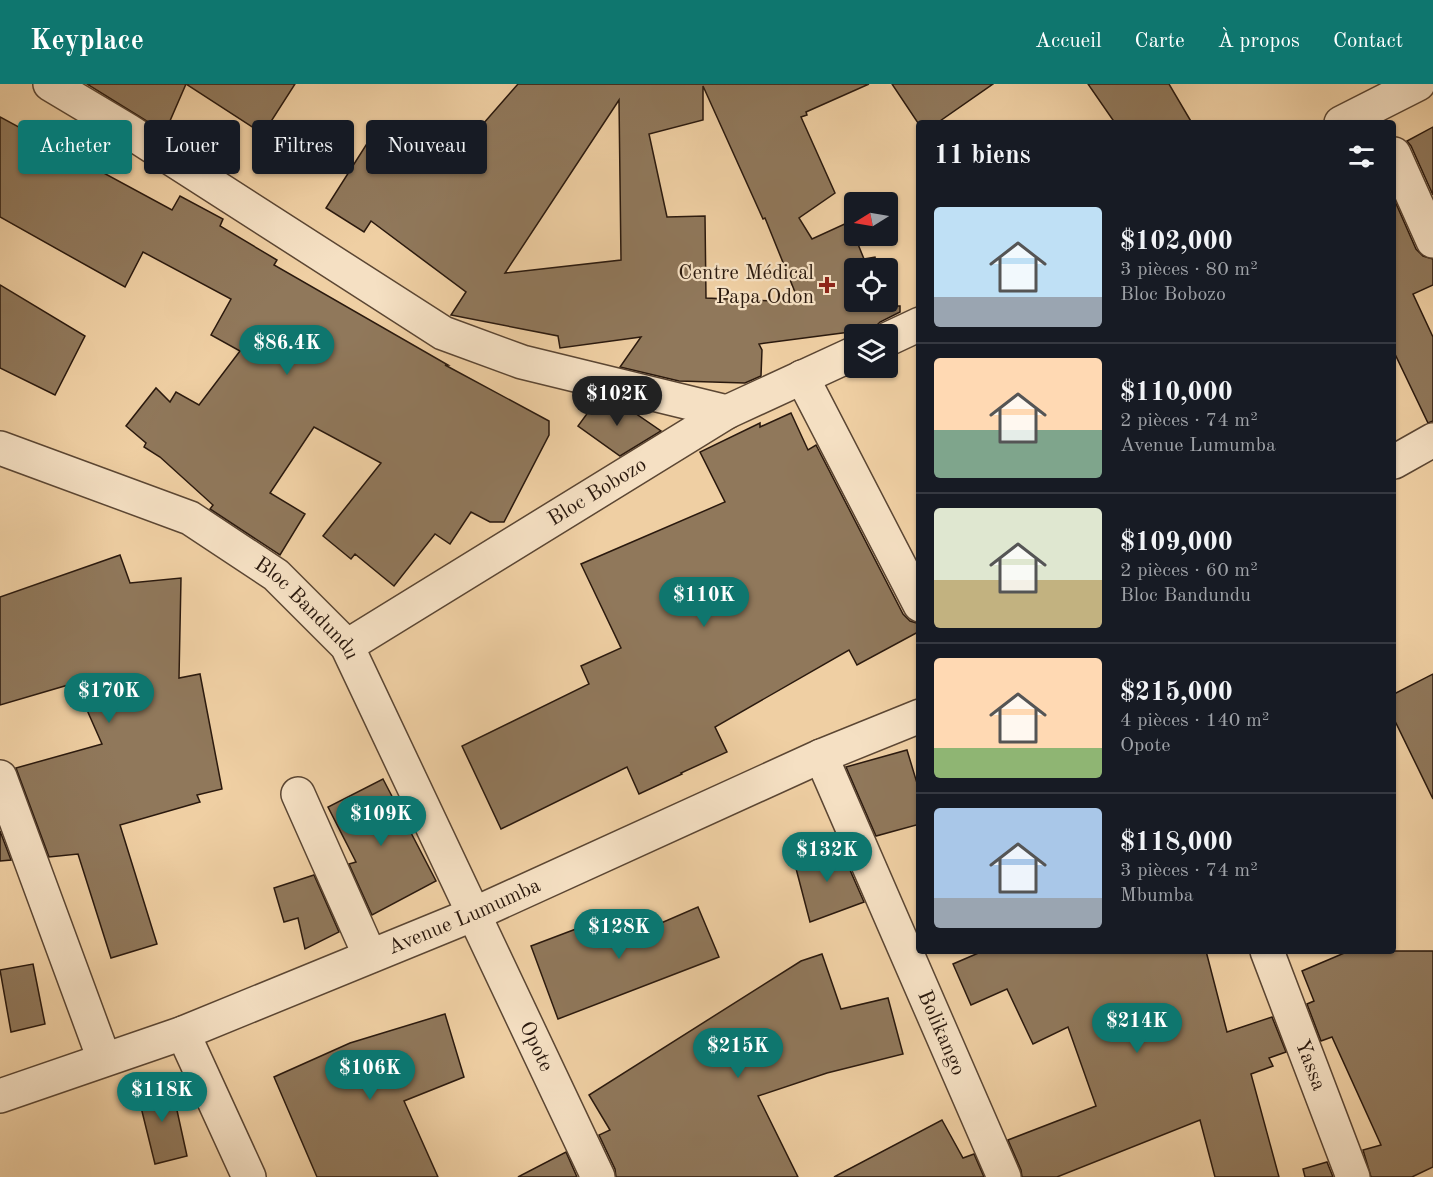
<!DOCTYPE html>
<html lang="fr">
<head>
<meta charset="utf-8">
<style>
	:root { --surface:#171b24; --page:#242831; --text:#f1f3f6; --muted:#9ea1a6; --line:#363941; --accent:#0f766e }
	body { margin:0; font-family:"Old Standard TT",serif; background:var(--page); color:var(--text); height:100vh; display:flex; flex-direction:column; font-size:22px; white-space:nowrap }
	* { box-sizing:border-box; margin:0 }
	p { font-size:20px; color:var(--muted) }
	.icon { flex:none; width:33px; height:33px; fill:none; stroke:currentColor; stroke-width:2; stroke-linecap:round; stroke-linejoin:round }
	.map { position:relative; flex:1; overflow:hidden }
	.drawer { position:absolute; left:916px; top:36px; width:480px; height:834px; display:flex; flex-direction:column; background:var(--surface); border-radius:6px; box-shadow:0 2px 4px #0004 }
	.drawer>* { flex:none }
	.banner { position:absolute; left:18px; top:36px; width:570px; height:54px; display:flex; gap:12px }
	.needle { width:39px; rotate:259deg }
	.fabs { position:absolute; left:844px; top:108px; display:grid; gap:12px }
	.fabs a { display:grid; place-items:center; width:54px; height:54px; border-radius:6px; background:var(--surface); box-shadow:0 2px 4px #0004; font-size:30px }
	.price { position:absolute; translate:-50% -51px; padding:0 14px; border-radius:21px; background:var(--accent); color:#fff; font-size:20px; line-height:39px; filter:drop-shadow(0 2px 3px #0008) }
	.price::after { content:''; position:absolute; left:50%; top:36px; width:18px; height:14px; margin-left:-9px; background:inherit; clip-path:polygon(0 0,100% 0,50% 100%) }
	.price.on { background:#222; color:#fff }
	ul { padding:0; list-style:none }
	li { display:flex; align-items:center; gap:18px; height:150px; padding:0 18px }
	li+li { border-top:2px solid var(--line) }
	li span { display:grid; place-items:center; flex:none; width:168px; height:120px; border-radius:6px; color:#555 }
	li>.icon { margin-inline-start:auto }
	span .icon { width:72px; height:72px; fill:#fffc; stroke-width:1 }
	li b { font-size:26px }
	h2 { display:flex; justify-content:space-between; align-items:center; height:72px; padding:0 18px; font-size:26px }
	.chip { padding:0 21px; border-radius:6px; background:var(--surface); box-shadow:0 2px 4px #0004; font-size:21px; line-height:54px }
	.chip.on { background:var(--accent); color:#fff }
	header { display:flex; align-items:center; gap:36px; box-sizing:border-box; height:84px; padding:0 30px; background:var(--accent); color:#fff }
	header strong { font-size:28px }
	nav { display:flex; gap:33px; margin-inline-start:auto; font-size:21px }
	.map>svg:first-child { display:block }
	.building { fill:#90785b; stroke:#2a190e; stroke-width:1.5; fill-rule:evenodd }
	.lines { fill:none; stroke-linecap:round; stroke-linejoin:round }
	.minor-casing { stroke:#5b4633; stroke-width:36 }
	.minor { stroke:#f5e0c3; stroke-width:33 }
	.poi-dot { fill:#8f2418; stroke:#f5e0c3; stroke-width:2 }
	.labels { text-anchor:middle; dominant-baseline:central; stroke-width:4.5; stroke-linejoin:round; paint-order:stroke }
	.poi-label { font-size:21px; fill:#2a190e; stroke:#f5e0c3; text-anchor:end }
	.street-label { font-size:21px; fill:#2a190e; stroke:#f5e0c3 }
</style>
</head>
<body>
<header>
<strong>Keyplace</strong>
<nav><a>Accueil</a><a>Carte</a><a>À propos</a><a>Contact</a></nav>
</header>
<div class="map">
<svg width="1433" height="1093" viewBox="0 0 1433 1093">
	<rect width="100%" height="100%" fill="#efcfa3"/>
	<filter id="stains"><feTurbulence type="fractalNoise" baseFrequency=".00333" numOctaves="4"/><feColorMatrix values="0 0 0 0 .2 0 0 0 0 .09 0 0 0 0 .02 0 0 0 .5 -.17"/></filter>
	<radialGradient id="worn" r=".72"><stop offset=".6" stop-color="#630" stop-opacity="0"/><stop offset="1" stop-color="#630" stop-opacity=".3"/></radialGradient>
	<g class="building">
		<path d="M87,0H186L166,46L153,41Z"/>
		<path d="M186,0H295L263,50Z"/>
		<path d="M518,0H869L806,28L807,31L801,33L835,109L799,134L812,155L849,138L864,175L875,173L877,184H855V218H881V222H900V228L880,238L873,245L759,260L762,266L761,292L745,299L679,297L620,283L641,253L560,264L558,252L451,231L466,208L371,137L364,148L326,124L375,47L441,88ZM703,2L763,135L765,134L799,218L706,214L705,132L667,133L649,50L703,36ZM619,16L621,176L505,189Z"/>
		<path d="M892,0H993L937,39H918Z"/>
		<path d="M1088,0H1169L1192,39H1115Z"/>
		<path d="M0,33L172,126L180,112L223,135L220,142L277,176L274,181L448,281H445L549,337V351L504,438H490L471,428L450,460L435,450L394,502L355,470L351,475L323,452L381,379L314,343L270,409L305,430L280,471L210,425L213,421L160,373L144,363L146,359L126,342L156,304L170,318L176,308L199,321L240,267L211,251L231,215L143,168L125,203L0,133Z"/>
		<path d="M1433,43V111L1411,62L1407,57Z"/>
		<path d="M1394,115L1416,165L1423,172L1433,175V201L1413,210L1433,253V337L1428,339L1394,268Z"/>
		<path d="M0,201L85,252L55,311L0,284Z"/>
		<path d="M597,316L626,323L661,347L620,372L578,342Z"/>
		<path d="M791,329L808,366L816,361L903,530L910,537L920,540V547L857,581L849,566L715,643L727,668L681,689L682,690L639,710L627,683L501,745L462,662L589,600L581,582L621,564L581,480L725,418L700,368L760,339V343Z"/>
		<path d="M120,471L130,499L181,494L179,594L200,590L222,705L197,711L200,718L120,741L157,860L111,874L78,770L49,773L16,684L102,660L75,599L0,621V513Z"/>
		<path d="M1433,590V715L1394,635V610Z"/>
		<path d="M907,666L920,709V740L876,752L846,683Z"/>
		<path d="M383,695L436,797L372,831L349,780L356,778L328,723Z"/>
		<path d="M0,747L11,776L0,777Z"/>
		<path d="M839,761L864,818L810,838L793,773Z"/>
		<path d="M314,791L339,848L305,865L298,834L284,838L274,804Z"/>
		<path d="M698,823L719,873L558,935L531,862L605,834L615,859Z"/>
		<path d="M983,867H1206L1227,948L1272,933L1286,968L1269,974L1273,982L1251,990L1279,1093H1215L1200,1036L1057,1093H1022L1021,1086L1008,1056L1096,1022L1068,943L1033,960L1007,905L971,921L953,880Z"/>
		<path d="M1349,867H1433V1083L1412,1093H1371L1363,1066L1381,1061L1332,953L1321,957L1307,920L1314,917L1302,887Z"/>
		<path d="M822,870L841,925L888,914L903,970L827,989L758,1012L798,1093H616L615,1085L599,1051L610,1046L589,1011L801,877Z"/>
		<path d="M33,880L45,940L11,948L0,886Z"/>
		<path d="M445,930L464,993L404,1017L438,1093H317L274,993L350,959Z"/>
		<path d="M171,999L187,1072L155,1080L137,1007Z"/>
		<path d="M942,1036L963,1074L974,1070L984,1093H834Z"/>
		<path d="M566,1068L577,1093H518Z"/>
		<path d="M1327,1078L1333,1093H1305L1303,1085Z"/>
	</g>
	<g class="lines">
		<defs>
			<g id="minor">
				<path d="M50,0L127,46L443,249L522,278L727,328"/>
				<path d="M1341,39L1418,0"/>
				<path d="M1394,70L1433,157"/>
				<path d="M888,255L920,240"/>
				<path d="M802,293L920,521"/>
				<path id="s1" d="M0,364L190,434L276,491L347,562L598,1093"/>
				<path d="M1394,378L1433,356"/>
				<path id="s2" d="M347,562L727,328L855,269"/>
				<path id="s3" d="M821,672L1004,1093"/>
				<path d="M0,693L104,975"/>
				<path d="M298,710L370,872"/>
				<path id="s4" d="M1267,867L1353,1093"/>
				<path d="M183,949L249,1093"/>
				<path id="s5" d="M0,1012L183,949L474,830L821,672L920,632"/>
			</g>
		</defs>
		<use href="#minor" class="minor-casing"/>
		<use href="#minor" class="minor"/>
	</g>
	<path class="poi-dot" d="M824 192h6v6h6v6h-6v6h-6v-6h-6v-6h6z"/>
	<g class="labels">
		<g class="poi-label">
			<text x="814" y="189">Centre Médical<tspan x="814" dy="24">Papa Odon</tspan></text>
		</g>
		<g class="street-label">
			<text stroke="none"><textPath href="#s2" startOffset="294">Bloc Bobozo</textPath></text>
			<text stroke="none"><textPath href="#s1" startOffset="351">Bloc Bandundu</textPath></text>
			<text stroke="none"><textPath href="#s5" startOffset="498">Avenue Lumumba</textPath></text>
			<text stroke="none"><textPath href="#s3" startOffset="302">Bolikango</textPath></text>
			<text stroke="none"><textPath href="#s1" startOffset="849">Opote</textPath></text>
			<text stroke="none"><textPath href="#s4" startOffset="122">Yassa</textPath></text>
		</g>
	</g>
	<rect width="100%" height="100%" filter="url(#stains)"/>
	<rect width="100%" height="100%" fill="url(#worn)"/>
</svg>
<div class="fabs">
<a><svg class="needle" viewBox="-14 -14 28 28"><path d="M0-13l5 13h-10z" fill="#e53935"/><path d="M0 13l5-13h-10z" fill="#9ea1a6"/></svg></a>
<a><svg class="icon" aria-label="locate" viewBox="0 0 24 24"><circle cx="12" cy="12" r="6"/><path d="M12 2v4M12 18v4M2 12h4M18 12h4"/></svg></a>
<a><svg class="icon" aria-label="layers" viewBox="0 0 24 24"><path d="M12 4l9 5-9 5-9-5zM3 14l9 5 9-5"/></svg></a>
</div>
<b class="price" style="left:287px;top:292px">$86.4K</b>
<b class="price on" style="left:617px;top:343px">$102K</b>
<b class="price" style="left:704px;top:544px">$110K</b>
<b class="price" style="left:109px;top:640px">$170K</b>
<b class="price" style="left:381px;top:763px">$109K</b>
<b class="price" style="left:827px;top:799px">$132K</b>
<b class="price" style="left:619px;top:876px">$128K</b>
<b class="price" style="left:1137px;top:970px">$214K</b>
<b class="price" style="left:738px;top:995px">$215K</b>
<b class="price" style="left:370px;top:1017px">$106K</b>
<b class="price" style="left:162px;top:1039px">$118K</b>
<div class="banner">
<a class="chip on">Acheter</a>
<a class="chip">Louer</a>
<a class="chip">Filtres</a>
<a class="chip">Nouveau</a>
</div>
<section class="drawer">
<h2>11 biens<svg class="icon" aria-label="filters" viewBox="0 0 24 24"><path d="M4 7h16M4 17h16"/><circle cx="9" cy="7" r="2"/><circle cx="15" cy="17" r="2"/></svg></h2>
<ul>
<li><span style="background:linear-gradient(#bfe0f5 75%,#9aa5b1 0)"><svg class="icon" aria-label="home" viewBox="0 0 24 24"><path d="M3 11l9-7 9 7M6 9v11h12V9"/></svg></span><div><b>$102,000</b><p>3 pièces · 80 m²</p><p>Bloc Bobozo</p></div></li>
<li><span style="background:linear-gradient(#ffd9b3 60%,#7fa58c 0)"><svg class="icon" aria-label="home" viewBox="0 0 24 24"><path d="M3 11l9-7 9 7M6 9v11h12V9"/></svg></span><div><b>$110,000</b><p>2 pièces · 74 m²</p><p>Avenue Lumumba</p></div></li>
<li><span style="background:linear-gradient(#dfe7d0 60%,#c2b280 0)"><svg class="icon" aria-label="home" viewBox="0 0 24 24"><path d="M3 11l9-7 9 7M6 9v11h12V9"/></svg></span><div><b>$109,000</b><p>2 pièces · 60 m²</p><p>Bloc Bandundu</p></div></li>
<li><span style="background:linear-gradient(#ffd9b3 75%,#8fb573 0)"><svg class="icon" aria-label="home" viewBox="0 0 24 24"><path d="M3 11l9-7 9 7M6 9v11h12V9"/></svg></span><div><b>$215,000</b><p>4 pièces · 140 m²</p><p>Opote</p></div></li>
<li><span style="background:linear-gradient(#a9c7e8 75%,#9aa5b1 0)"><svg class="icon" aria-label="home" viewBox="0 0 24 24"><path d="M3 11l9-7 9 7M6 9v11h12V9"/></svg></span><div><b>$118,000</b><p>3 pièces · 74 m²</p><p>Mbumba</p></div></li>
</ul>
</section>
</div>
</body>
</html>
